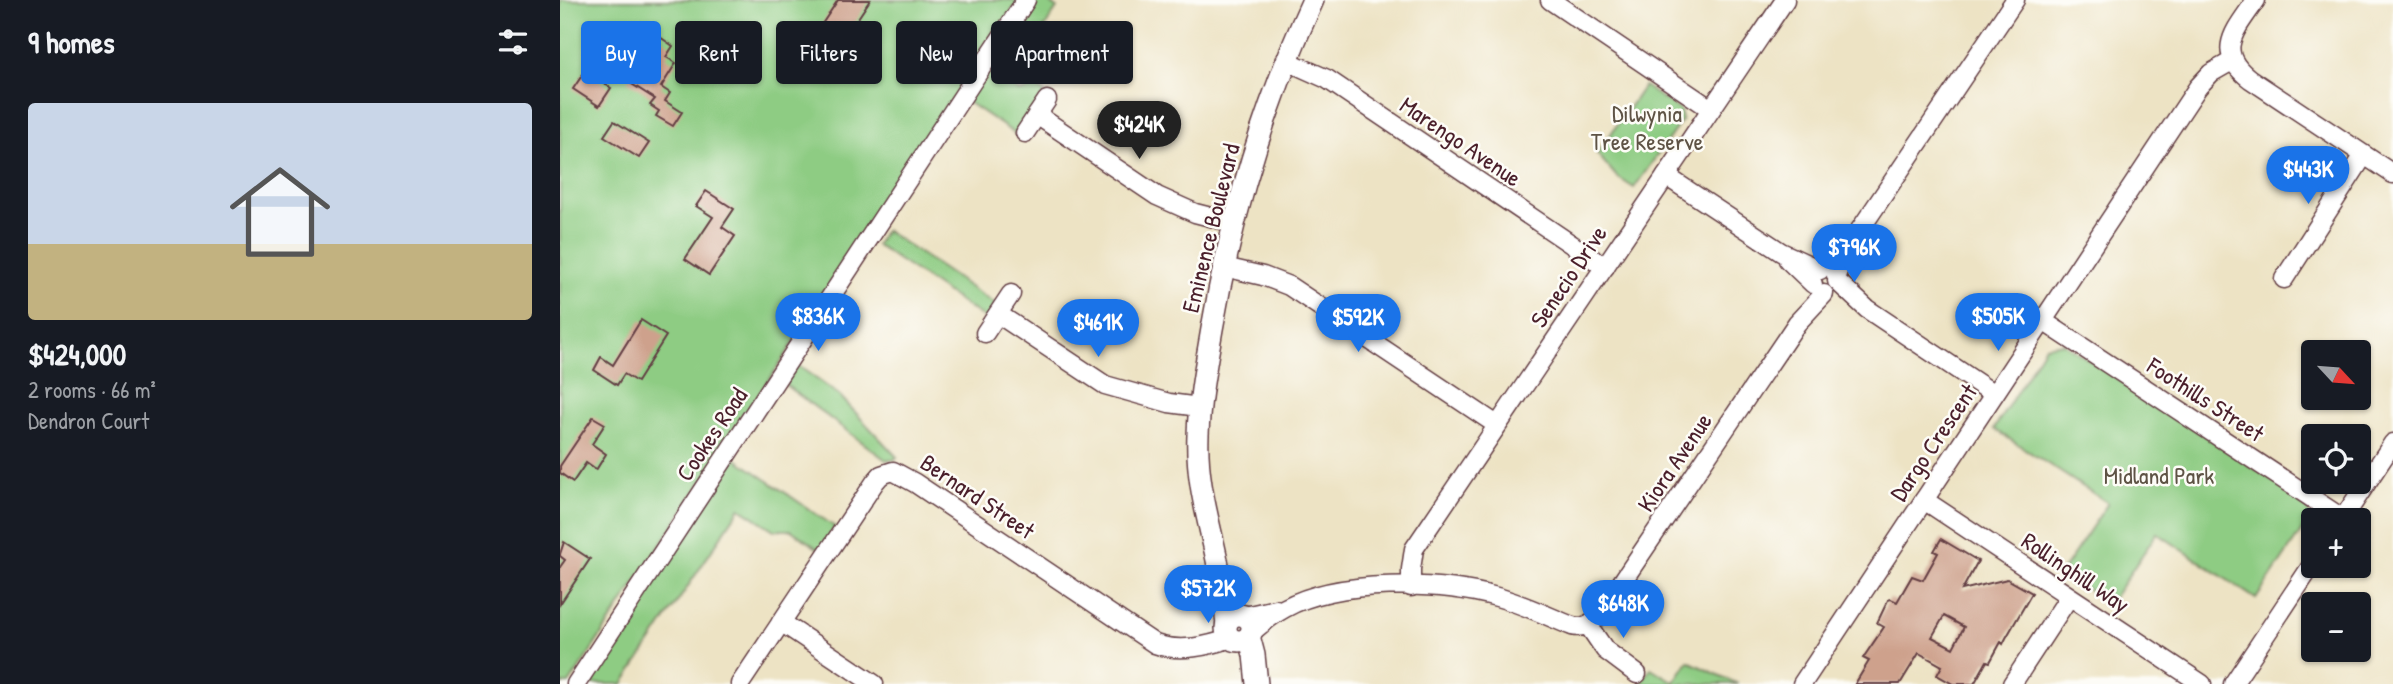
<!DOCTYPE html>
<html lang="en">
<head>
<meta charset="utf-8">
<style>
	:root { --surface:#171b24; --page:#242831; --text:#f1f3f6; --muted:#9ea1a6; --line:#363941; --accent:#1a73e8 }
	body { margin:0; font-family:"Patrick Hand",sans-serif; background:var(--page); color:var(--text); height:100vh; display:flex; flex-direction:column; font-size:26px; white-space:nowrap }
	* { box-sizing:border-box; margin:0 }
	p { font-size:23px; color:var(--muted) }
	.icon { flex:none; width:38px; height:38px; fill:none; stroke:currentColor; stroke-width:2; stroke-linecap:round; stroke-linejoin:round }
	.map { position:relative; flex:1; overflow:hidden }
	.drawer { display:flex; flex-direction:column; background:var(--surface); width:560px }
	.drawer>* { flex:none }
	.guide { position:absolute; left:21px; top:21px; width:665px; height:63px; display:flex; gap:14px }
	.needle { width:46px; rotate:116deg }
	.tools { position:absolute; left:1741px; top:340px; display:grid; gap:14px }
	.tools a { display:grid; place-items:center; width:70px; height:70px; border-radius:7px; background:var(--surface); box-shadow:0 2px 5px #0004; font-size:35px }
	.price { position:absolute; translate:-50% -60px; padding:0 16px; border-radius:24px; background:var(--accent); color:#fff; font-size:23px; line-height:46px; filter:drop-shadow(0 2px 4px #0008) }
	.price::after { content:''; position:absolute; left:50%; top:42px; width:21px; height:16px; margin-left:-10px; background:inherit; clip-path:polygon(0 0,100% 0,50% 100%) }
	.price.current { background:#222; color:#fff }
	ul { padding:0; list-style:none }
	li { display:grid; align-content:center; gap:14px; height:371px; padding:0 28px }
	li+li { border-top:2px solid var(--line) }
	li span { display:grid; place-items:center; height:217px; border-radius:7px; color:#555 }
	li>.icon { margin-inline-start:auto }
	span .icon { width:126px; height:126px; fill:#fffc; stroke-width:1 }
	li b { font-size:30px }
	h2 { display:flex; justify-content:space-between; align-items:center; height:84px; padding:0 28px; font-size:30px }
	.chip { padding:0 24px; border-radius:7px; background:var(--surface); box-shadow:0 2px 5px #0004; font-size:24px; line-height:63px }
	.chip.current { background:var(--accent); color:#fff }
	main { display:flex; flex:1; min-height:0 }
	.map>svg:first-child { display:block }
	.green { fill:#8ecc83; stroke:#6c7657; stroke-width:2 }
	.building { fill:#cea18c; fill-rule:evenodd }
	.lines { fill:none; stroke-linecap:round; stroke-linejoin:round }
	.minor-casing { stroke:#623c42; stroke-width:21 }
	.tertiary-casing { stroke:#623c42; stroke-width:24 }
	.minor { stroke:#fff; stroke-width:18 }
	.tertiary { stroke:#fff; stroke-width:21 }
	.labels { text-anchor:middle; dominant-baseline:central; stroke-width:5; stroke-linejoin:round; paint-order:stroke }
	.park-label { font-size:24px; fill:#5e5345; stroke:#fdfcf7 }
	.street-label { font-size:24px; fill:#4a1f2b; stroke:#fdfcf7 }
</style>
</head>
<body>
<main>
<section class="drawer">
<h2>9 homes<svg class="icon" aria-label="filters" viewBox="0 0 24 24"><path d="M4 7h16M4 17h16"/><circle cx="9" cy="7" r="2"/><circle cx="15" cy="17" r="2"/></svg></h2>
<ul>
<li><span style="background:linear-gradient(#c9d6e8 65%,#c2b280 0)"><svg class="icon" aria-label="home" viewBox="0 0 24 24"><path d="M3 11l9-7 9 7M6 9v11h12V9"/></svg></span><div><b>$424,000</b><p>2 rooms · 66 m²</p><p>Dendron Court</p></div></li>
</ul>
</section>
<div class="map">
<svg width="1833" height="684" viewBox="0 0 1833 684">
	<rect width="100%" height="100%" fill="#fdfcf7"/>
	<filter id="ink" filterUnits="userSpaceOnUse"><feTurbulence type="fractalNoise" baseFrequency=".0143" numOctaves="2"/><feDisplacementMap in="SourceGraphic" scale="14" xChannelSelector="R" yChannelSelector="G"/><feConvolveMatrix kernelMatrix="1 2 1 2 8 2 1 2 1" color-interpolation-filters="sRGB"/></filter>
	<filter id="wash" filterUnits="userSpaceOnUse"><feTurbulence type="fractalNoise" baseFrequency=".00686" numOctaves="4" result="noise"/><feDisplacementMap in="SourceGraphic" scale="28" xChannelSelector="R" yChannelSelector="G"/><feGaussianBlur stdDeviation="1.57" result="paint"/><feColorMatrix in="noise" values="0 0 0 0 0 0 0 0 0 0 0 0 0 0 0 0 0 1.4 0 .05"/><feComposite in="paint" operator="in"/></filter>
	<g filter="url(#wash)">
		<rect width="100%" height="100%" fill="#ede3c4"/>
		<g class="green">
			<path d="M0,0H459L9,684H0Z"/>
			<path d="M473,0H485L497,8L448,83L459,92L476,87L485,93L457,135L406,101Z"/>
			<path d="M1084,86L1120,110L1122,120L1074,188L1057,177L1037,154Z"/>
			<path d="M325,230L436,305L426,319L316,245Z"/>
			<path d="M1503,343L1747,503L1750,518L1696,599L1597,533L1550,603L1501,573L1548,503L1434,429L1485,346Z"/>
			<path d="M237,365L279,395L337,457L334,460H326L224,384Z"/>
			<path d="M175,458L275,527L260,550L231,530H214L180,508L63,684H24Z"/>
			<path d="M1128,661L1178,684H1080L1091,668L1114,682Z"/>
		</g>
		<g id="blocks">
			<g class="building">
				<path d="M278,0H310L263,71L240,57Z"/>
				<path d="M97,35L113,46L106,57L116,63L101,87L110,93L105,101L122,112L113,126L96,116L99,111L90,105L95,99L67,81Z"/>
				<path d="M25,71L51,88L39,106L13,89Z"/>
				<path d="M54,121L89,143L79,158L44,136Z"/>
				<path d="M146,191L174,209L162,227L175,236L149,275L125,259L153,217L136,206Z"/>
				<path d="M81,320L106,336L77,382L64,374L57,385L34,370L41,357L53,365Z"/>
				<path d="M33,417L45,424L32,444L46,454L36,470L26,463L13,482L0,473V466Z"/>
				<path d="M1381,539L1418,561L1402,590L1447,579L1472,593L1446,638L1443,644L1441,642L1430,662L1427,661L1414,684H1393L1377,675L1382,666L1359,653L1340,684H1295L1309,661L1303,658L1324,627L1317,623L1328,600L1331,599L1337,602L1352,576L1363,580L1378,553L1374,551ZM1384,616L1404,627L1393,648L1372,637Z"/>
				<path d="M4,542L30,559L0,604V567L5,560L0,556V554Z"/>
			</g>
		</g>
	</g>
	<g filter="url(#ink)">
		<use href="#blocks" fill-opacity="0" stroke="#623c42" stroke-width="2"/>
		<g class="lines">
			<defs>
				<g id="minor">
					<path d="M990,0L1151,109"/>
					<path d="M1696,0C1676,30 1653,51 1690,79L1833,174"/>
					<path d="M727,61L767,79L1045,267"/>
					<path d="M477,115L597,196L635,213L674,223"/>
					<path d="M465,133L487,100"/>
					<path d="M1106,176L1221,252L1260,270"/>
					<path d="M1228,260L1253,284"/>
					<path d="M664,267L703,276L729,286L937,425"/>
					<path d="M1276,275L1293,240L1455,0"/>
					<path d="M1724,279L1804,155"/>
					<path d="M1277,281L1307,309L1434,394"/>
					<path d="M438,314L545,385L609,403L639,407"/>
					<path d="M1483,321L1782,518"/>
					<path d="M425,333L451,294"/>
					<path d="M1364,500L1642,684"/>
					<path d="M1782,520L1833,443"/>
					<path d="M851,587V569L854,549L1225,0"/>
					<path d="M685,616L716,609"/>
					<path d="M221,622L314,684"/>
					<path d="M1028,625L1045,650L1077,674"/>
					<path d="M690,634C701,624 712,615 725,608C778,579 879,581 937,597C963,604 987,616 1012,626C1023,629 1031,624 1039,616L1237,323L1264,294"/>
					<path d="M16,684L466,0"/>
					<path d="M180,684L315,482L321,475L333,471L355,483L595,644C620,653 648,646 672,638"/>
					<path d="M1242,684L1638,87L1651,73L1672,61"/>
					<path d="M1452,684L1509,597"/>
					<path d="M1673,684L1754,562"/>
				</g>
				<g id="tertiary">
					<circle cx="679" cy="628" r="13"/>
					<path d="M667,623C664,602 661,581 657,560C648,517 636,480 638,435C639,399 646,364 652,329C671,217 705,104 753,0"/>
					<path d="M689,636L694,655L697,684"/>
				</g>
			</defs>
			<use href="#minor" class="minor-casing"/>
			<use href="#tertiary" class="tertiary-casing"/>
			<use href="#minor" class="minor"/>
			<use href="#tertiary" class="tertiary"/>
		</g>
	</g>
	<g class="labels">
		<g class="park-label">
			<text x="1087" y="113">Dilwynia<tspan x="1087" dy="28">Tree Reserve</tspan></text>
			<text x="1599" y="475">Midland Park</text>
		</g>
		<g class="street-label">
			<text transform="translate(901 141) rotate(34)">Marengo Avenue</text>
			<text transform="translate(650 228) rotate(-76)">Eminence Boulevard</text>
			<text transform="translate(1008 276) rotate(-56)">Senecio Drive</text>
			<text transform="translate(1646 399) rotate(33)">Foothills Street</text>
			<text transform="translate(151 434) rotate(-56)">Cookes Road</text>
			<text transform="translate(1373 442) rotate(-56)">Dargo Crescent</text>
			<text transform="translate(1114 462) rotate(-56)">Kiora Avenue</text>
			<text transform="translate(418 496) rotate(34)">Bernard Street</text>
			<text transform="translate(1516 572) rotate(34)">Rollinghill Way</text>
		</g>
	</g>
</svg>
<div class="tools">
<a><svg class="needle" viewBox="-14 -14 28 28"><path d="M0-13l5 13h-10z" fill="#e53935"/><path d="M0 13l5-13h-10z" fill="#9ea1a6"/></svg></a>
<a><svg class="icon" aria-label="locate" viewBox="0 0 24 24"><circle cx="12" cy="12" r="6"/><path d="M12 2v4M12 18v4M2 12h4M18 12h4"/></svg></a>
<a>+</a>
<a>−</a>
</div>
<b class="price current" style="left:579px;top:161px">$424K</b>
<b class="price" style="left:1748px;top:206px">$443K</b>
<b class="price" style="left:1294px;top:284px">$796K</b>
<b class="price" style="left:258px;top:353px">$836K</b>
<b class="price" style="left:1438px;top:353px">$505K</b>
<b class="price" style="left:798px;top:354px">$592K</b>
<b class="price" style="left:538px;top:359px">$461K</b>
<b class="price" style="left:648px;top:625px">$572K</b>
<b class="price" style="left:1063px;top:640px">$648K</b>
<div class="guide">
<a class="chip current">Buy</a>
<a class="chip">Rent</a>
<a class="chip">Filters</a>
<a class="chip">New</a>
<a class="chip">Apartment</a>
</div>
</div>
</main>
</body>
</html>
